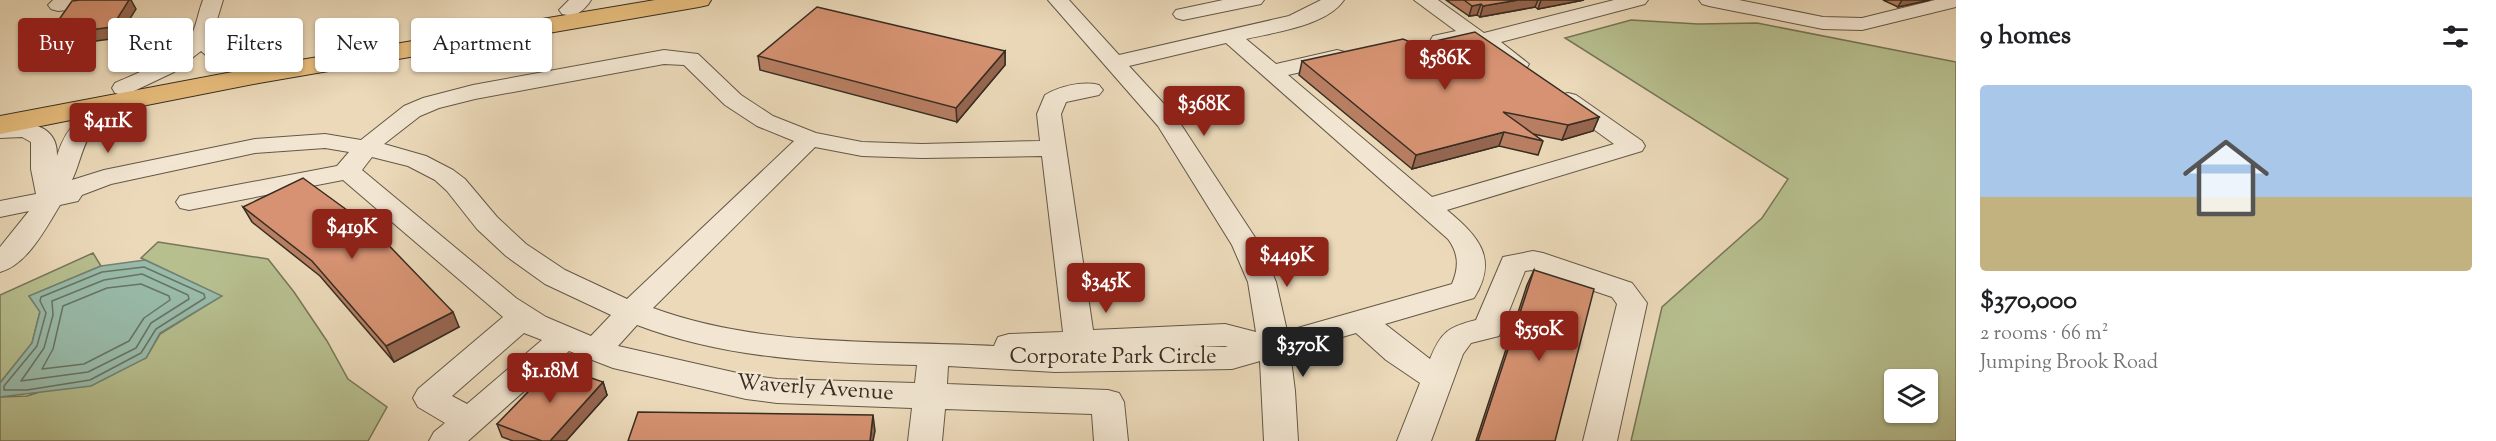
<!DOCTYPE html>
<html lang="en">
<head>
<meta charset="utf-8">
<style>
	:root { --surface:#fff; --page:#f2f2f2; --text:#202124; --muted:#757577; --line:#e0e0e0; --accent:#8f2418 }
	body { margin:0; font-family:"Sorts Mill Goudy",serif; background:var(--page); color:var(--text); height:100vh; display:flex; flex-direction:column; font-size:22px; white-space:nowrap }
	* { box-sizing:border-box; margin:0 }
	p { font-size:20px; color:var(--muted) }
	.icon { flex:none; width:33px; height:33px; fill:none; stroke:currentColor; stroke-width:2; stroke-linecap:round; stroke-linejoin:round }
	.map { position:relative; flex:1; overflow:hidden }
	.side { display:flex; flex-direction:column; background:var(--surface); width:540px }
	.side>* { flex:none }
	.hud { position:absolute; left:18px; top:18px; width:570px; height:54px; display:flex; gap:12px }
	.fabs { position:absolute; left:1884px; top:369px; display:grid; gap:12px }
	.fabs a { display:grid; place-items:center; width:54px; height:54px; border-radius:6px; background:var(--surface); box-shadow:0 2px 4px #0004; font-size:30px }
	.price { position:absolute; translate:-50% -51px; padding:0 14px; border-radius:6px; background:var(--accent); color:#fff; font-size:20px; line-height:39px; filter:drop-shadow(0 2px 3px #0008) }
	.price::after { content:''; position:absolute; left:50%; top:36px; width:18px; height:14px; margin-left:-9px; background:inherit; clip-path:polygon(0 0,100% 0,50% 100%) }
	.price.on { background:#222; color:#fff }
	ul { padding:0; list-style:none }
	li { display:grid; align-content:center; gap:12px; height:318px; padding:0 24px }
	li+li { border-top:2px solid var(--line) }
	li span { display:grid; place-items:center; height:186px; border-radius:6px; color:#555 }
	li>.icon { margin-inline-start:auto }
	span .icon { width:108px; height:108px; fill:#fffc; stroke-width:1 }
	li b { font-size:26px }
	h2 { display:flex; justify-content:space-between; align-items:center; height:72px; padding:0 24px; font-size:26px }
	.pill { padding:0 21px; border-radius:6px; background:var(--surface); box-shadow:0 2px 4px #0004; font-size:21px; line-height:54px }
	.pill.on { background:var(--accent); color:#fff }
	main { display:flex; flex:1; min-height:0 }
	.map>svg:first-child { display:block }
	.green { fill:#b7bf8f; stroke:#777658; stroke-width:1.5; fill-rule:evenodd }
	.water { fill:#9ba; stroke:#728274; stroke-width:1.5 }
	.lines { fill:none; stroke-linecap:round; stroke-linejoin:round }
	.shore { stroke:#687466; stroke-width:1.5 }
	.minor-casing { stroke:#645848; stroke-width:2 }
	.highway-casing { stroke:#372d22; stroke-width:2 }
	.minor { fill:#f2e6d2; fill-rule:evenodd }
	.highway { fill:#e6bc7c; fill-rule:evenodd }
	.wall { fill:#b87e62; stroke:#372d22; stroke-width:1.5 }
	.shaded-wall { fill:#966650; stroke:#372d22; stroke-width:1.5 }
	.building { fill:#d69272; stroke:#372d22; stroke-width:1.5 }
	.labels { text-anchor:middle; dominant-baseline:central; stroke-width:4.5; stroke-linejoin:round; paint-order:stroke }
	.street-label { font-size:22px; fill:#372d22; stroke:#f2e6d2 }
</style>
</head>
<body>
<main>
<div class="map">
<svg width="1956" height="441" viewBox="0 0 1956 441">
	<rect width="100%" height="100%" fill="#ebd9b9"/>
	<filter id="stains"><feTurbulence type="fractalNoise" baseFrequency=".00333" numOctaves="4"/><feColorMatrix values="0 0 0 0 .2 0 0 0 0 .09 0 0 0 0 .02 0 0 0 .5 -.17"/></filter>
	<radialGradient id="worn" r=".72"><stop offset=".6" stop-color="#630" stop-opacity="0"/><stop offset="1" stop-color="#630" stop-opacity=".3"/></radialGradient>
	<g class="green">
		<path d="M1631,20L1698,24L1757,23L1956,62V441H1631L1662,307L1762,218L1788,179L1565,38ZM1894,380H1928V412H1894Z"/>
		<path d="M158,242L268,259L294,292L327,341L348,379L387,407L368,441H0V397L27,396L146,358L160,334L221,296L141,258Z"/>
		<path d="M93,253L101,266L29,296L40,311L32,343L0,383V295Z"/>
	</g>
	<path class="water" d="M145,260L222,296L160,333L146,358L91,386L0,397V383L32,343L40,312L29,296L101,266Z"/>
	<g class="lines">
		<g class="shore">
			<path d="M144,267L204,294L205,298L156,329L141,353L90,380L27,390H4V386L37,346L46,313L40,301L41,297L102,272Z"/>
			<path d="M142,274L188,295L189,299L151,323L136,348L88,372L21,381L44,348L53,315L52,301L104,280Z"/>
			<path d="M141,284L169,296L170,300L144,318L129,341L84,364L42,369L53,349L63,306L107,288Z"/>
		</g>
		<defs>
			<g id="minor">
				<path d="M115,0L112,4L105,6L58,11L51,9L48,5L53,0Z"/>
				<path d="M203,0H223L212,36C227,58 248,52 271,57L274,62L271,67C249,72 217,67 201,51L174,72L132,92L139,94L143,99C133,113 105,118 92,133C83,142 79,167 72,180L104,170L255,139L325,134L361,140L404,106L423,98L473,85L664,50L698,54L741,95L773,116L816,133L862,142L922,144L1040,141L1037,114L1045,95C1060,86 1082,81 1099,85L1103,90L1099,95L1066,102L1061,114L1093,330L1225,324L1256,332L1248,282L1232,245L1158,126L1048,0H1069L1119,55L1289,16L1321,0H1344C1326,26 1275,32 1246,39L1276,64L1337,50L1345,52L1348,57L1345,62L1288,75L1432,197L1614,144L1560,105L1556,100L1560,95L1568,93L1576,95L1642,141L1645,146L1642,151L1447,210C1478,236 1499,258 1474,298L1385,324L1430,359C1441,332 1448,327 1476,320L1503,257L1533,251L1543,253L1632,283L1647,303L1617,441H1583L1617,304L1612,297L1532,270L1525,271L1499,336L1471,343L1463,354L1431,441H1397L1420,383L1386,360L1356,333L1290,352L1295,391L1298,441H1264L1260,361L1232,369L1055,372L948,366L947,384L1108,390L1119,393L1124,402L1128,441H1094L1092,414L945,409L942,441H908L912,408L777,403L746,399L613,368L569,351L468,441H429L434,432L445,423L418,407L413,398L418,389L503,317L343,180L189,210L180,208L176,202L180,196L189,194L337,166L349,152L325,148L255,153L111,184L82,195L78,201L60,205C46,228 27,265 0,272V247L29,211L0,217V201L36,194L31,169V142L22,137L0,138V124C26,121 58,123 57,156C68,119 89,111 122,95L115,93L112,88L115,83C141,71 179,59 193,32C197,22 199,10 203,0ZM1226,43L1448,239C1459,254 1459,267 1452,284L1287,331L1276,282L1260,245L1176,117L1129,66ZM664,64L684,65L725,105L757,126L794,141L627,299L565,270L526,244L497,217L465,179L453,170L426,156L384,144L420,116L439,108L475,99ZM815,147L862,156L922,158L1042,156L1063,332L1009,334L998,337L994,346C881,340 762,348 653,308ZM372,157L408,166L435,180L447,191L477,229L506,256L545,284L611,315L591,336L546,317L516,298L362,170ZM637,325C726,359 823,363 917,365L915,383L777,379L746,375L618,346ZM524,333L542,340L467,404L452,396ZM1225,346L1228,347H1194Z"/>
				<path d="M569,0H591C584,11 575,18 562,14L559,10Z"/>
				<path d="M1223,0H1264L1261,4L1183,20L1176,18L1173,14L1176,10Z"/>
				<path d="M1414,0H1438L1484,33L1614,0H1648L1645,4L1501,42L1529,64L1526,69C1512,72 1479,55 1479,39L1441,47L1433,46L1430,41L1433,36L1456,31Z"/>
				<path d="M1699,0H1739L1823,17L1862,18L1935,0H1956V7L1862,30L1823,29L1709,6L1702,4Z"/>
			</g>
			<path id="highway" d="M655,0H711L708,5L699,7L259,83L0,134V116L259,67Z"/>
		</defs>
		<use href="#minor" class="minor-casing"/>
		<use href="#highway" class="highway-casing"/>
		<use href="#minor" class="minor"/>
		<use href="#highway" class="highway"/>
	</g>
	<g class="wall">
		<path d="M1446,0H1584L1538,9L1535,7L1480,17L1477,15L1469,16Z"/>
		<path d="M1883,0H1930L1898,7Z"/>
		<path d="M1005,51V65L957,122L760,70L758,56Z"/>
		<path d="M1302,61L1599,117L1593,131L1562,140L1533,134L1543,141L1538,155L1499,146L1412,169L1299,75Z"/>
		<path d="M243,207L459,327L394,362L320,276L252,222Z"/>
		<path d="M1534,270L1555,441H1476L1527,285Z"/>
		<path d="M603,382L607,395L566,441H513L502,437L497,424Z"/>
	</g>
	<g class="shaded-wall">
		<path d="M129,0H131L136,9L118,38L74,44L71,40L58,42L51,31L70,28Z"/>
		<path d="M1518,0H1538L1535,7L1480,17L1483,6Z"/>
		<path d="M1541,0H1584L1538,9Z"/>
		<path d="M1902,0H1930L1898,7Z"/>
		<path d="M1481,4L1477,15L1469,16L1472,6Z"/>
		<path d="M1005,51V65L957,122L956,108Z"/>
		<path d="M1599,117L1593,131L1562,140L1568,125Z"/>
		<path d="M1504,132L1499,146L1412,169L1416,155Z"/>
		<path d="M453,312L459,327L394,362L386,346Z"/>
		<path d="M603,382L607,395L566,441H550Z"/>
		<path d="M873,415L875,431L873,441H870Z"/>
	</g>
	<g class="building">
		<path d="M80,0H129L112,27L67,33L70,28L51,31L72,1Z"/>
		<path d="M1464,0H1518L1483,6L1481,4L1472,6Z"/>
		<path d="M817,7L1005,51L956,108L758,56Z"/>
		<path d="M1475,32L1599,117L1568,125L1503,112L1543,141L1504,132L1416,155L1302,61L1403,39L1418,45Z"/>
		<path d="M303,178L373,229L453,312L386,346L312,261L243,207Z"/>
		<path d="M1534,270L1594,289L1555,441H1478Z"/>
		<path d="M554,365L603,382L550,441H542L497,424Z"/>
		<path d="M638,412L873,415L870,441H628Z"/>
	</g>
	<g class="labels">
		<g class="street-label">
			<text x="1113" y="358">Corporate Park Circle</text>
			<text transform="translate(815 389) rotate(4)">Waverly Avenue</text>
		</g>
	</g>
	<rect width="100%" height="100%" filter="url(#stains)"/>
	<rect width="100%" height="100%" fill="url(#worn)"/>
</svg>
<div class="fabs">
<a><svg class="icon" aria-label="layers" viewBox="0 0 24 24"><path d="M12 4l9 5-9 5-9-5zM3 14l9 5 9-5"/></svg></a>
</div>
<b class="price" style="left:1445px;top:91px">$586K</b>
<b class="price" style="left:1204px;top:137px">$368K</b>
<b class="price" style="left:108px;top:154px">$411K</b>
<b class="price" style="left:352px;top:260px">$419K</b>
<b class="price" style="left:1287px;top:288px">$449K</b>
<b class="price" style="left:1106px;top:314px">$345K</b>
<b class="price" style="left:1539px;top:362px">$550K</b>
<b class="price on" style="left:1303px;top:378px">$370K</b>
<b class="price" style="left:550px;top:404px">$1.18M</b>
<div class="hud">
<a class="pill on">Buy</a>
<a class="pill">Rent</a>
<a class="pill">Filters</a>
<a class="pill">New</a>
<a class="pill">Apartment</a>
</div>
</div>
<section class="side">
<h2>9 homes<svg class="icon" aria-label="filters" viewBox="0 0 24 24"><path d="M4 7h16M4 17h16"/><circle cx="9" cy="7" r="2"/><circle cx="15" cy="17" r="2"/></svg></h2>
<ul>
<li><span style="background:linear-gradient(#a9c7e8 60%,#c2b280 0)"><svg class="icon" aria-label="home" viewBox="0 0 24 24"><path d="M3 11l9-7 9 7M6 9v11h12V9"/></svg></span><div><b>$370,000</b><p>2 rooms · 66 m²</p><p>Jumping Brook Road</p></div></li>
</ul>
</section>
</main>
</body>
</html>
